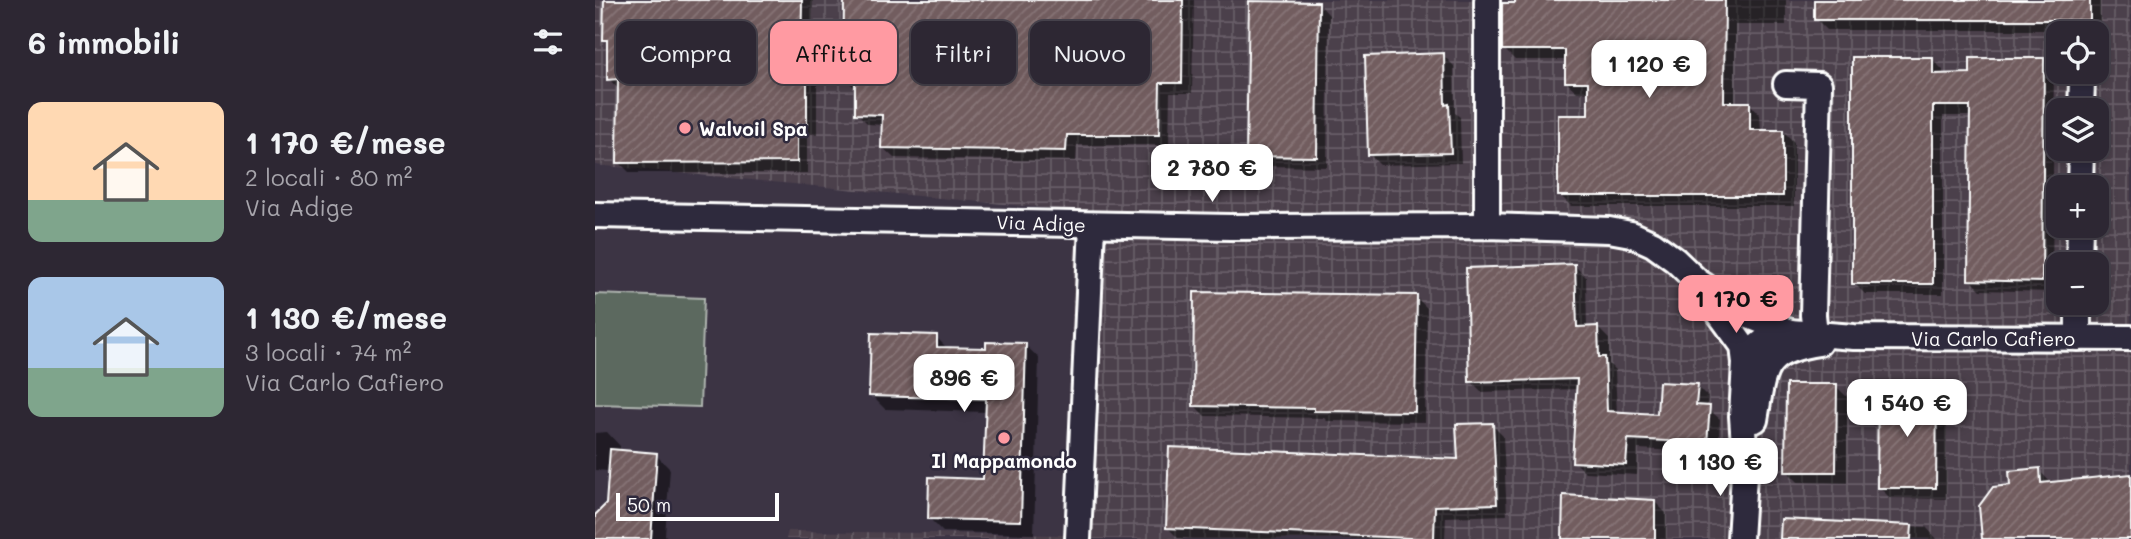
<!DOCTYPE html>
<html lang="it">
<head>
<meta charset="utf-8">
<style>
	:root { --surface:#2d2733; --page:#39333f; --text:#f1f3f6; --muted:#a7a5ac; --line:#48444e; --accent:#ff9aa2 }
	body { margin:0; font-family:Mali,sans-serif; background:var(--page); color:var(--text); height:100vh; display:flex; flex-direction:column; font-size:26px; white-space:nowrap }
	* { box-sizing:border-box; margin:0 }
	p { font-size:23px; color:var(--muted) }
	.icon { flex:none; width:38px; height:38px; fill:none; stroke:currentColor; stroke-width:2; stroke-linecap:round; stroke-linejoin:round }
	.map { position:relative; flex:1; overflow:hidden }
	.side { display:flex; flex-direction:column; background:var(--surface); width:595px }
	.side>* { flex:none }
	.guide { position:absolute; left:21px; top:21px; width:665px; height:63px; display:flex; gap:14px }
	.tools { position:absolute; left:1451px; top:21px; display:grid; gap:14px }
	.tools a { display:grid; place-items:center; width:63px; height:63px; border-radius:14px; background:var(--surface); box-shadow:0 4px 10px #0003,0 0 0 2px var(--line); font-size:35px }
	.scale { position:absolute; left:21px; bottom:18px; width:163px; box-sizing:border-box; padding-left:7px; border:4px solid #fff; border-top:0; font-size:19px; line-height:24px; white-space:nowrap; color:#fff; -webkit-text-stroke:5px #2f2a3d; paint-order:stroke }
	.price { position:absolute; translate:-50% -60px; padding:0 16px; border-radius:14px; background:#fff; color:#222; font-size:23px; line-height:46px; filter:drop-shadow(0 2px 4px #0008) }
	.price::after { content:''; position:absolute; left:50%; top:42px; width:21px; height:16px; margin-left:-10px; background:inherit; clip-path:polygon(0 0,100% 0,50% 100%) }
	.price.active { background:var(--accent); color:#111 }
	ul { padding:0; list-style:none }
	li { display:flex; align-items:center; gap:21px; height:175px; padding:0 28px }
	li span { display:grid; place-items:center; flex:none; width:196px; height:140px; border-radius:14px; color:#555 }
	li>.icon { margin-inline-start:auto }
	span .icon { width:84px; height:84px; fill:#fffc; stroke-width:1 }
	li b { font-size:30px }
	h2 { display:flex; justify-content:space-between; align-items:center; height:84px; padding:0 28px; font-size:30px }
	.tag { padding:0 24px; border-radius:14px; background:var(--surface); box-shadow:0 4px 10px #0003,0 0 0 2px var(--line); font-size:24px; line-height:63px }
	.tag.active { background:var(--accent); color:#111 }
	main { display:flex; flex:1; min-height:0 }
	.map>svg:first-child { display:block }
	.industrial { fill:url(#industrial-grid); fill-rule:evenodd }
	.grass { fill:#5c695f; stroke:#aeb4af; stroke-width:2 }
	.shadow { fill:#0007 }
	.building { fill:url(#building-hatch); stroke:#fff; stroke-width:2 }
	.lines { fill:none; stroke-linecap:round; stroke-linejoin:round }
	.street-casing { stroke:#fff; stroke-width:30 }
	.street { stroke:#2f2a3d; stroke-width:24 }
	.poi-dot { fill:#ff9aa2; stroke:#2f2a3d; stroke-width:2.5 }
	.labels { text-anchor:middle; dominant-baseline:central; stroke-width:5; stroke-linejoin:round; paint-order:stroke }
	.poi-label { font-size:19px; font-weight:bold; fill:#fff; stroke:#2f2a3d; text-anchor:start }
	.street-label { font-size:19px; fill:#fff; stroke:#2f2a3d }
</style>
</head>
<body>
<main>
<section class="side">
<h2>6 immobili<svg class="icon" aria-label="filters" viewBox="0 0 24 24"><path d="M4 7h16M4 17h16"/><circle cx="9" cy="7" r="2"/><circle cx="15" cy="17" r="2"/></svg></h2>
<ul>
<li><span style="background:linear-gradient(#ffd9b3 70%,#7fa58c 0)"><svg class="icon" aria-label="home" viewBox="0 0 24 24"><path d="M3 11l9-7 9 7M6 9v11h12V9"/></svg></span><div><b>1 170 €/mese</b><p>2 locali · 80 m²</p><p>Via Adige</p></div></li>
<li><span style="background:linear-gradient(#a9c7e8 65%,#7fa58c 0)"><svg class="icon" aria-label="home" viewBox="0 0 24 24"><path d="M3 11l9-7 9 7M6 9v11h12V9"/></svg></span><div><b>1 130 €/mese</b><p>3 locali · 74 m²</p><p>Via Carlo Cafiero</p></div></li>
</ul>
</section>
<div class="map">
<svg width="1536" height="539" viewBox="0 0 1536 539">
	<defs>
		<pattern id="industrial-grid" width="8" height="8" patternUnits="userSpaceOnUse" patternTransform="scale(1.75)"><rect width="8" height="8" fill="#4c404c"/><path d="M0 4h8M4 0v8" fill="none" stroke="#675d67"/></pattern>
		<pattern id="building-hatch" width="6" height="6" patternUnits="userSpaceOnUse" patternTransform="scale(1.75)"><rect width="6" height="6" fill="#725d5f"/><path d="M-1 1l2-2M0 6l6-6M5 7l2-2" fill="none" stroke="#877577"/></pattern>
	</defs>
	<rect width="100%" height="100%" fill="#3c3444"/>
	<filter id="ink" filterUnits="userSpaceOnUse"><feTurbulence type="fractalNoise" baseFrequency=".0143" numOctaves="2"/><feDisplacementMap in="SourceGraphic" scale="14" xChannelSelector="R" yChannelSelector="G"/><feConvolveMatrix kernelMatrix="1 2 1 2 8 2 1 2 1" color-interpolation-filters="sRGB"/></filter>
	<g filter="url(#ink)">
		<path class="industrial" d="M0,0H1536V539H191L193,531L469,535L481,211L0,165ZM1463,33H1502V72H1463ZM1463,110H1502V149H1463ZM1463,187H1502V226H1463ZM1463,264H1502V303H1463Z"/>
		<path class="grass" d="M0,294L109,298L105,407L0,404Z"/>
		<g class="shadow">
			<path d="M10,0H218L217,70L222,75V134H212V173H35L24,162V90L14,79V43L10,39Z"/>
			<path d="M251,0H599L597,93H575L574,145H482L481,161L299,158L288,148V125L273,124L262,113L260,88L249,77Z"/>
			<path d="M921,0H1191V25H1140V104H1155L1165,115L1166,131H1188L1199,142V206H976L965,195L995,117V93L982,92L971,82V60H920L909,49Z"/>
			<path d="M1221,0H1505V30H1232L1221,19Z"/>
			<path d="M724,4L734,15L732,167L664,166L653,155Z"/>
			<path d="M848,55L859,66L860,113L865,117L866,163L785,165L774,154Z"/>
			<path d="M1337,59L1348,70V75H1377L1448,60L1459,71L1457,292L1386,290L1375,279L1376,116H1348V294H1270L1259,283Z"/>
			<path d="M980,266L991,277L992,328H1003L1014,339V364L1020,370L1022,413L1064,416L1102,386L1113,397L1112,408L1125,419L1123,453L1043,449L1042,475L990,472L979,461L983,389L887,392L876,381Z"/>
			<path d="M821,297L832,308L830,422L732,421L729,418L610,416L599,405Z"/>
			<path d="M341,337L353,349L393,350L430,345L444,358L439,534L348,532L334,518L390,480L392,412L290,409L276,395Z"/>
			<path d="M1241,386L1252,397V483L1203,482L1192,471Z"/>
			<path d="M1341,392L1352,403L1351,499L1295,498L1284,487Z"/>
			<path d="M897,425L908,436L912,515L851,517L850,539H597L583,538L572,527L864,461Z"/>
			<path d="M12,432L25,446V452L61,455L75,469L70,535L74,539H0V518L13,505L15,471L0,470V433Z"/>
			<path d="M1444,470L1456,483L1536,476V539H1389L1417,487Z"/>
			<path d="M1060,502L1071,513V539H969Z"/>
			<path d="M1188,520L1331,527L1342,539H1187Z"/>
		</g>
		<g class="building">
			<path d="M9,0H207L206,62L212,63V124H202V162L22,163L23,79L12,80V40H8Z"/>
			<path d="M249,0H588L587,83H565L564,135H472L471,151L286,148L287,115L260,114V78L248,77Z"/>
			<path d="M920,0H1130L1129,102H1155V130H1188V196H963V115H993V82H970V50H907V3H920Z"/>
			<rect x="1219" y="0" width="276" height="20"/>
			<path d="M654,1L724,2L722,157L651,156Z"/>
			<path d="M849,53L850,105L854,104L856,153L773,155L770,56Z"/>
			<path d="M1257,57H1338V74L1375,73V58H1449L1447,282L1373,280L1375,106H1338V284H1257Z"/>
			<path d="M980,264L982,327L1003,326L1004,357H1010L1012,411L1062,414L1064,382L1103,384L1101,405L1115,406L1112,443L1033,439L1031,465L977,462L982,379L874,382L871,268Z"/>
			<path d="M599,292L822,295L820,412L719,411V408L598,406Z"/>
			<path d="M276,333L342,335V347L391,348V342L431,343L426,521L333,519L334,477L388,479L391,399L274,396Z"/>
			<path d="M1191,384H1242L1241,472H1190Z"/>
			<path d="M1283,389L1342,390L1341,488H1282Z"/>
			<path d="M898,423L902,504L840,506L839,539L571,528L574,447L863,459L861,424Z"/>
			<path d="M15,449L62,453L56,539H0V515L11,504Z"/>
			<path d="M1445,468L1446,483L1536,474V539H1387L1384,506L1398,487L1415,485L1414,471Z"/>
			<path d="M968,495L1060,500V539H967Z"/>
			<path d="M1186,519L1317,525L1316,539H1185Z"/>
		</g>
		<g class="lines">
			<defs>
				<g id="street">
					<path d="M892,0V226"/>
					<path d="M1191,84L1224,85L1218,315L1220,333"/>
					<path d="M1486,110L1487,81"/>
					<path d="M1485,187L1486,149"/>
					<path d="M0,215L635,227L892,226L1014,230L1036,234L1058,244L1080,260L1102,281L1154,316L1195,332"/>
					<path d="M1484,264L1485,226"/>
					<path d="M1108,291L1148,346L1150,363"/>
					<path d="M1483,338V303"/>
					<path d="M1160,420C1169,368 1166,352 1224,343"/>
					<path d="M483,539L497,225"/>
					<path d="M1145,539L1150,459L1147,416L1150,363L1159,349L1178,334L1195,332L1259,337L1536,338"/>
				</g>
			</defs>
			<use href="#street" class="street-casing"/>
			<use href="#street" class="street"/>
		</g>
	</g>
	<g class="poi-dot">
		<circle cx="90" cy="128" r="7"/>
		<circle cx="409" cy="438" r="7"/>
	</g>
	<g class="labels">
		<g class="poi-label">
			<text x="104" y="128">Walvoil Spa</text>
			<text x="409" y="460" text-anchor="middle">Il Mappamondo</text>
		</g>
		<g class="street-label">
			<text transform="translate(446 223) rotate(2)">Via Adige</text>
			<text x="1398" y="338">Via Carlo Cafiero</text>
		</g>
	</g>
</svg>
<div class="tools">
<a><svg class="icon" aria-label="locate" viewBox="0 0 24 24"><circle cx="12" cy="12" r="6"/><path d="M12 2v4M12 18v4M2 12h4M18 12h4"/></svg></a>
<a><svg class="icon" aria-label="layers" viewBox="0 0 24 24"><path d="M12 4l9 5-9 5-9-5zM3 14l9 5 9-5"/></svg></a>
<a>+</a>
<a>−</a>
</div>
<div class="scale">50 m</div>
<b class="price" style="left:1054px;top:100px">1 120 €</b>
<b class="price" style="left:617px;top:204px">2 780 €</b>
<b class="price active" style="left:1141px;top:335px">1 170 €</b>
<b class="price" style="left:369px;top:414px">896 €</b>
<b class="price" style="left:1312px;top:439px">1 540 €</b>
<b class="price" style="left:1125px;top:498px">1 130 €</b>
<div class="guide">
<a class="tag">Compra</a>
<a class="tag active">Affitta</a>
<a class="tag">Filtri</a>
<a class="tag">Nuovo</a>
</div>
</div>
</main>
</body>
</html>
